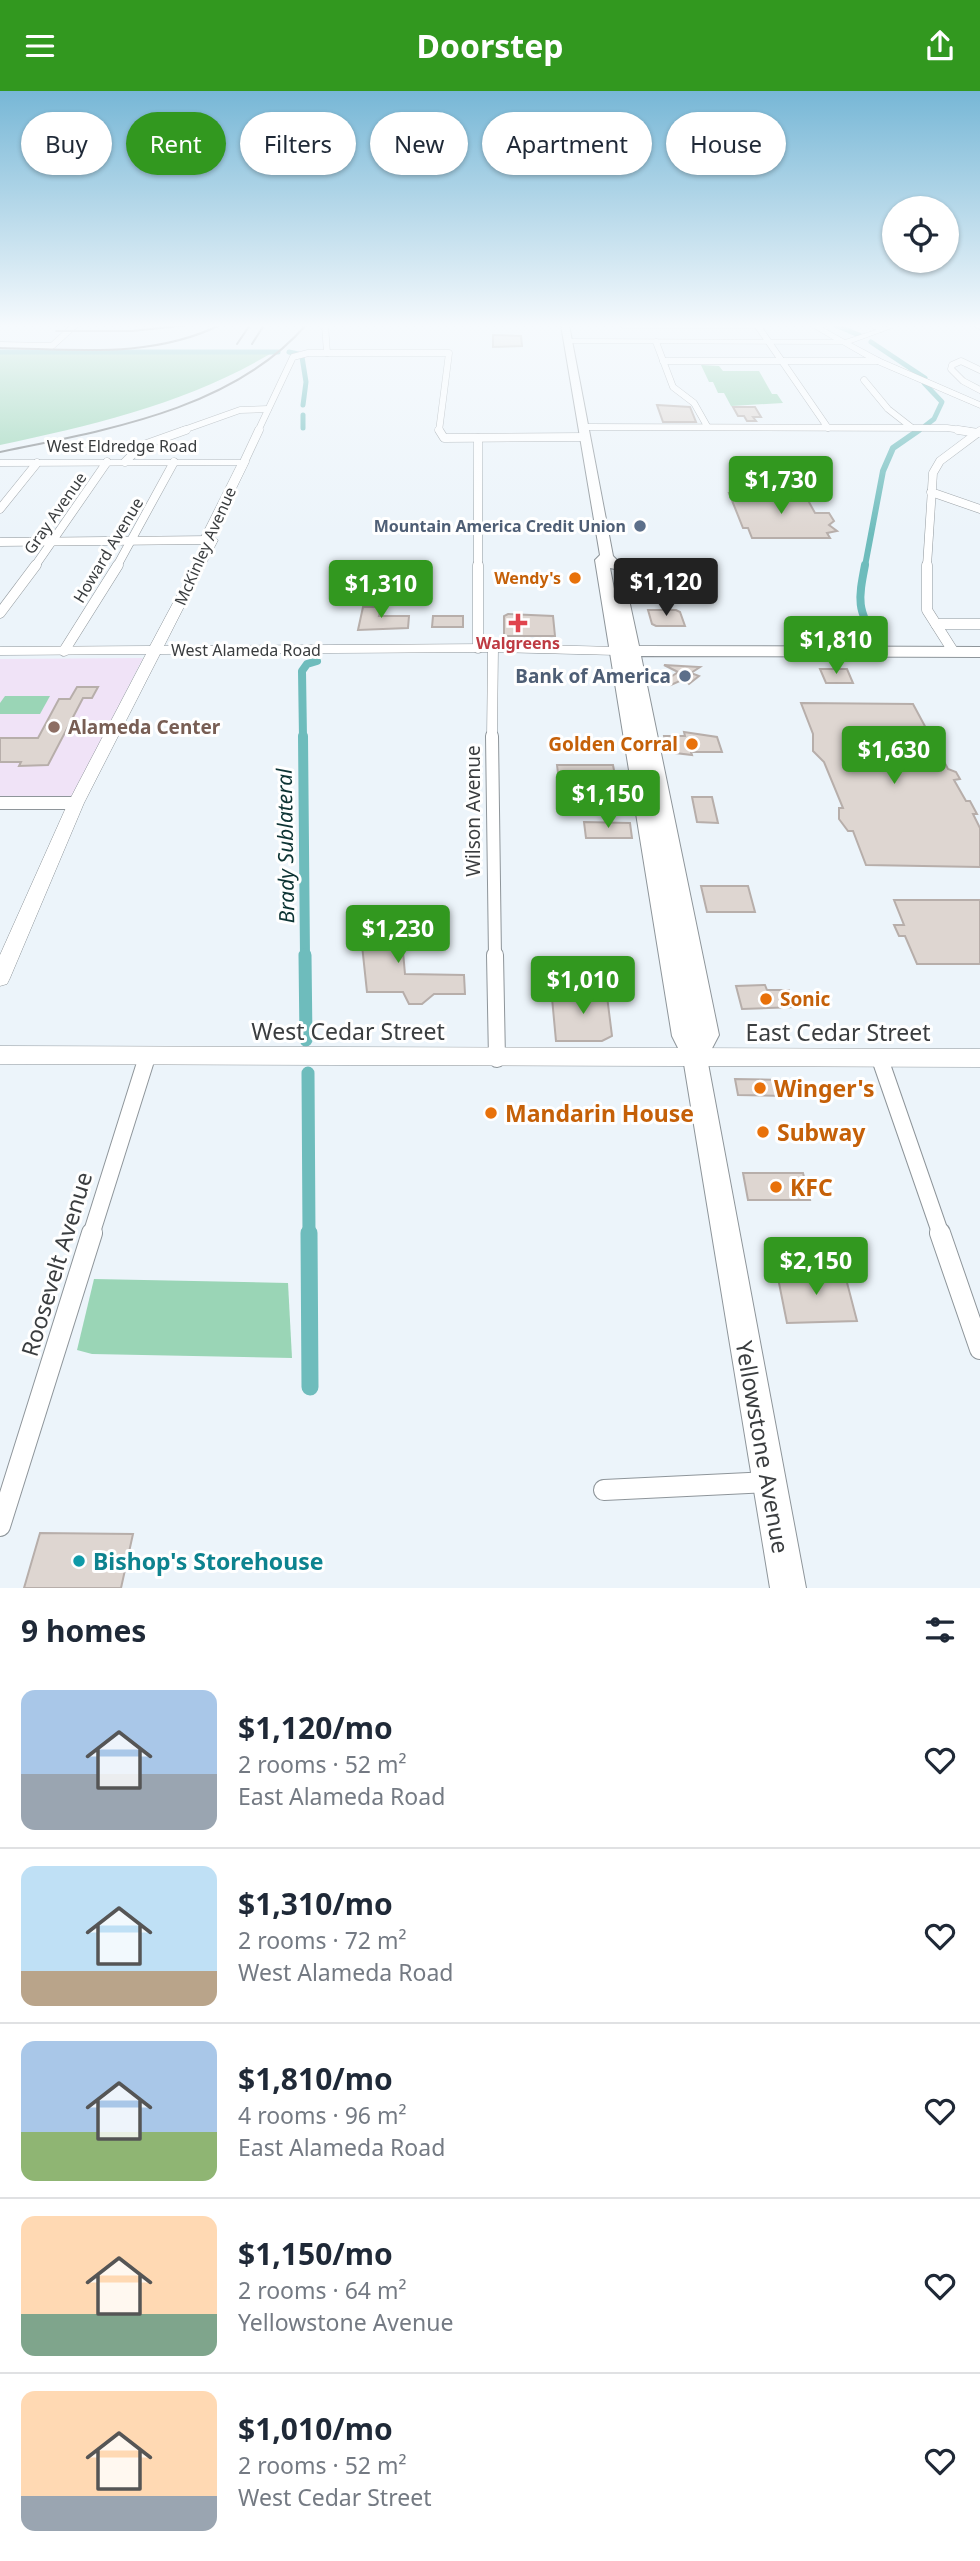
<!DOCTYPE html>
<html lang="en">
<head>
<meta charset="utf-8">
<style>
	:root { --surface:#fff; --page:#f6f6f7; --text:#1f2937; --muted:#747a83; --line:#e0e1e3; --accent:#32981f }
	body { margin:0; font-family:"Noto Sans",sans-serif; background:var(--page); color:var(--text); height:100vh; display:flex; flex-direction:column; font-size:26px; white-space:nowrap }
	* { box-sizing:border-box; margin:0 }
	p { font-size:23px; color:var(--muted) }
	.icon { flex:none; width:38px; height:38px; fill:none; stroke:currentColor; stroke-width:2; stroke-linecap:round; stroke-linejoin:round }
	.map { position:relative; height:1497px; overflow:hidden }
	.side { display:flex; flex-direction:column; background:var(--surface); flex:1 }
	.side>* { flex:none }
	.banner { position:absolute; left:21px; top:21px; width:938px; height:63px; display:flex; gap:14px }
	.fabs { position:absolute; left:882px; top:105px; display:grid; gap:14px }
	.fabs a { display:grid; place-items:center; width:77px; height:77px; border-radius:50%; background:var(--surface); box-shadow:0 2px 5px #0004; font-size:35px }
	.price { position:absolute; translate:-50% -60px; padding:0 16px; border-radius:7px; background:var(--accent); color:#fff; font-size:23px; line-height:46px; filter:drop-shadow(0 2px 4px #0008) }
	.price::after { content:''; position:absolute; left:50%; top:42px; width:21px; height:16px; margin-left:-10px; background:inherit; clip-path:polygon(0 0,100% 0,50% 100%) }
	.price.active { background:#222; color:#fff }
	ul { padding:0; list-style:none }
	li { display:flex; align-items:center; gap:21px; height:175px; padding:0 21px }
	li+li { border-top:2px solid var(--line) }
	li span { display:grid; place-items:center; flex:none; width:196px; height:140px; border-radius:14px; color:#555 }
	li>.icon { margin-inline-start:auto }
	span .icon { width:84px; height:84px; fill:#fffc; stroke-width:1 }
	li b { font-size:30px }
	h2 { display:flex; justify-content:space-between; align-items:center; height:84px; padding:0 21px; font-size:30px }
	.pill { padding:0 24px; border-radius:32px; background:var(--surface); box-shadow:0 2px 5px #0004; font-size:24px; line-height:63px }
	.pill.active { background:var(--accent); color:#fff }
	header { display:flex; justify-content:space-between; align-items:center; height:91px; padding:0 21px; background:var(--accent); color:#fff; font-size:32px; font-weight:700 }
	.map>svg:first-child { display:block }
	.education { fill:#f0e3f7 }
	.green { fill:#9ad5b6 }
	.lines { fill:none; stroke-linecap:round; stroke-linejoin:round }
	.canal-far5 { stroke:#6ebcbc; stroke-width:5 }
	.canal-far4 { stroke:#6ebcbc; stroke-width:6 }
	.canal-far3 { stroke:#6ebcbc; stroke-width:8 }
	.canal-far2 { stroke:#6ebcbc; stroke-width:10 }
	.canal-far1 { stroke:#6ebcbc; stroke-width:13 }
	.canal { stroke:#6ebcbc; stroke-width:17 }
	.building { fill:#ded6d1; stroke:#b7aeaa; stroke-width:2 }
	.street-far5-casing { stroke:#8e959a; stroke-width:7 }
	.street-far4-casing { stroke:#8e959a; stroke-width:9 }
	.street-far3-casing { stroke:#8e959a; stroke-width:11 }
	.street-far2-casing { stroke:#8e959a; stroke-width:14 }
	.street-far1-casing { stroke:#8e959a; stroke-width:18 }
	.street-casing { stroke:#8e959a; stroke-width:22 }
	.secondary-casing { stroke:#8e959a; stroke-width:1 }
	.primary-casing { stroke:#8e959a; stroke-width:2 }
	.street-far5 { stroke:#fff; stroke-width:6 }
	.street-far4 { stroke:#fff; stroke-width:8 }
	.street-far3 { stroke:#fff; stroke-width:10 }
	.street-far2 { stroke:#fff; stroke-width:12 }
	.street-far1 { stroke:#fff; stroke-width:16 }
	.street { stroke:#fff; stroke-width:20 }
	.secondary { fill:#fff; fill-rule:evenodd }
	.primary { fill:#fff; fill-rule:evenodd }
	.rail { stroke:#868b8e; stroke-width:2 }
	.service-dot { fill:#5c6f8a; stroke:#fff; stroke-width:2.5 }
	.food-dot { fill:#e8710a; stroke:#fff; stroke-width:2.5 }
	.health-dot { fill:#e0444e; stroke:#fff; stroke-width:2.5 }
	.education-dot { fill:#8d6e63; stroke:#fff; stroke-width:2.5 }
	.culture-dot { fill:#0f9aa8; stroke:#fff; stroke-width:2.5 }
	.labels { text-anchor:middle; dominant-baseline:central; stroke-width:6; stroke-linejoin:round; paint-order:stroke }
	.far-street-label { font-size:16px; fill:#3a3d3f; stroke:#fff }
	.far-service-label { font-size:16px; font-weight:bold; fill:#4e5e75; stroke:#fff; text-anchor:end }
	.far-food-label { font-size:16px; font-weight:bold; fill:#c56008; stroke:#fff; text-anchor:end }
	.far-health-label { font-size:16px; font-weight:bold; fill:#be3a42; stroke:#fff }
	.service-label { font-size:19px; font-weight:bold; fill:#4e5e75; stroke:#fff; text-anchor:end }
	.education-label { font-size:19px; font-weight:bold; fill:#785e54; stroke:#fff; text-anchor:start }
	.food-label { font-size:19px; font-weight:bold; fill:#c56008; stroke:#fff; text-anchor:end }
	.street-label { font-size:19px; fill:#3a3d3f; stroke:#fff }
	.water-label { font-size:21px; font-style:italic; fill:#0d3434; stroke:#fff }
	.near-street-label { font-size:23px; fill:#3a3d3f; stroke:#fff }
	.near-food-label { font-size:23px; font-weight:bold; fill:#c56008; stroke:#fff; text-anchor:start }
	.near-culture-label { font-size:23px; font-weight:bold; fill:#0d838f; stroke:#fff; text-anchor:start }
</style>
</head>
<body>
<header><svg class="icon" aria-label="menu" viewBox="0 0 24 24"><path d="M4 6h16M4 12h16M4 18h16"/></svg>Doorstep<svg class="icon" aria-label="share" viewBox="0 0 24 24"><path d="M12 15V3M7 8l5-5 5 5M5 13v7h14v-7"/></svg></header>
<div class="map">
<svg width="980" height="1497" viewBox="0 0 980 1497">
	<rect width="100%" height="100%" fill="#ecf4fa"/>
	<path class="education" d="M143,567L73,705L0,706V568Z"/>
	<g class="green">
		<path d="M0,262L16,263H270C187,312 94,334 0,354Z"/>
		<path d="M701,274L719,275L723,280H759L772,303H777L783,312L731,315L724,302H718L713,291H709Z"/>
		<path d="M5,605H50L40,623H0V612Z"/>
		<path d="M94,1188L288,1192L292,1267L92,1263L77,1259Z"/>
	</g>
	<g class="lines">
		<g class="canal-far5">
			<path d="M835,234L859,244"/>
			<path d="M871,251L925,287"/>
			<path d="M0,261H278"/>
			<path d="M289,261L298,263"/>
			<path d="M302,266L306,291L303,314"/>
			<path d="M924,292L942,311L934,328L925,335"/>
			<path d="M303,324V337"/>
		</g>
		<path class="canal-far4" d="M865,475L883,380L893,357L919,339"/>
		<g class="canal-far3">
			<path d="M865,474C858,510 857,518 876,550"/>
			<path d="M303,647L302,580L307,573L317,570"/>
		</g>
		<path class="canal-far2" d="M303,645L305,866"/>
		<g class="canal-far1">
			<path d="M305,864L306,949"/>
			<path d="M308,982L309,1144"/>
		</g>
		<path class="canal" d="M309,1142L310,1296"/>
	</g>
	<g class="building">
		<path d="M493,244L521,245L522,255L493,256Z"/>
		<path d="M657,314L690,316L696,331H663Z"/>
		<path d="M733,316H755L761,326H753L756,330H747L744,325H738Z"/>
		<path d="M729,402H804L815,422H829L834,430L829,434L837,440L827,442L830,447H752L748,437H743Z"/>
		<path d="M662,474H672L675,485L672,492H657L653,477Z"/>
		<path d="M363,516H381L379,525H409L408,537L358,539Z"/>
		<path d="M648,519H676L680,521L685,535H656L652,533Z"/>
		<path d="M508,523L553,525L555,545H504V525Z"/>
		<path d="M433,525H463V536H432Z"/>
		<path d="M664,574L700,576L691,582L699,585L689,593L684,588L671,594L668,588L678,581Z"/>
		<path d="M820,578H847L853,592H826Z"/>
		<path d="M77,596H98L92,607H83L48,674L19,675L21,671H0V647H38L59,608H70Z"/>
		<path d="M801,612L913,613L948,678L956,681L960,688L954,689L966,710H970L977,723H973L980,737V776L866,774L853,740H848L839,728V717H843L824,671L813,660V643Z"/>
		<path d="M684,641L717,646L722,661H691L692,664L667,661L664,645H685Z"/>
		<path d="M557,674H613L616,690H559Z"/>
		<path d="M692,706H712L718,732L697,731Z"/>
		<path d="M584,731L630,732L632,747H586Z"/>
		<path d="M701,795H748L755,821H707Z"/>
		<path d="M894,809H980V873H917L905,845H899L894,834H904Z"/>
		<path d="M359,826L400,827L405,883L464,884L465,903H434L422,913H409L403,901H367Z"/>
		<path d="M765,894L767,899H789L795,916L742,918L736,895Z"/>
		<path d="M575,897H606L612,945L602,950H556L552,907H576Z"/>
		<path d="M735,988L782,989L786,1005L738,1004Z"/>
		<path d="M743,1082H803L810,1109H748Z"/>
		<path d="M784,1180H844L857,1230L787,1232L778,1187Z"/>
		<path d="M40,1442L133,1443L121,1497H24Z"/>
	</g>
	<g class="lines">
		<defs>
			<g id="street-far5">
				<path d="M325,234L327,262"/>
				<path d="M624,234H757"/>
				<path d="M757,234L828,337"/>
				<path d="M873,234L881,238"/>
				<path d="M977,234L980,235"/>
				<path d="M656,251L673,296L694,312L707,335"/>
				<path d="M0,254L52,255L75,234"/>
				<path d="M663,270H878"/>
				<path d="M980,279L961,270L952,274L951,278L963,290L980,299"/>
				<path d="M864,289L888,318L911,336"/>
				<path d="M584,336L947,337L969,340"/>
				<path d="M181,340L240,319L268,318"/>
				<path d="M258,340L293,266L308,262H449L439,340"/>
			</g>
			<g id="street-far4">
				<path d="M439,339L444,347L585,346"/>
				<path d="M958,339L978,342"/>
				<path d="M478,347V475"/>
				<path d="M125,371L141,355L186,339"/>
				<path d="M244,371L259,339"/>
				<path d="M931,401L980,418"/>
				<path d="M0,418L37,372"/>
				<path d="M0,451L212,449"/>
				<path d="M35,475L107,371"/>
				<path d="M117,475L174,371"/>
				<path d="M927,475L933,382L940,370L980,340"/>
			</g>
			<g id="street-far3">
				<path d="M478,474V557"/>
				<path d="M927,474V519L953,560"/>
				<path d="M0,522L36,474"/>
				<path d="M936,533H980"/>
				<path d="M64,560L118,474"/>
				<path d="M492,647L493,557"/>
			</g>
			<g id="street-far2">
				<path d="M492,645L495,866"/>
				<path d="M0,712H76"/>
			</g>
			<g id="street-far1">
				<path d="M495,864L497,968"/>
				<path d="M880,968L941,1144"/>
				<path d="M91,1144L147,966"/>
			</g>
			<g id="street">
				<path d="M940,1142L980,1258"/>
				<path d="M604,1399L769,1391"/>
				<path d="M0,1435L92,1142"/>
			</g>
			<g id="secondary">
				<path d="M809,234H818L845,249L891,234H900L851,252L881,268L980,311V317L875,272L842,253L568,252L564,250L568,248L834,249Z"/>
				<path d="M0,369H248L249,371L213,445L218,449L164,555L493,553L617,556L624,560L617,564L493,561L160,563L84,712L10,887L7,893L0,895V864L68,712L146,563L0,564V556L150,555L206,450L201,446L237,374L0,375Z"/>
				<path d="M0,955L980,958V976L0,973Z"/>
			</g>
			<path id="primary" d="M561,234H569L613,465L622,474L615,478L610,477L615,503L621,500L628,504L639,555L980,556V566L641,565L719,944L707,967L806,1497H770L683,967L672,945L595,469L600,464Z"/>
		</defs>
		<use href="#street-far5" class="street-far5-casing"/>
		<use href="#street-far4" class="street-far4-casing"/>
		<use href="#street-far3" class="street-far3-casing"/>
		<use href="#street-far2" class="street-far2-casing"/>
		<use href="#street-far1" class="street-far1-casing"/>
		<use href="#street" class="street-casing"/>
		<use href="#secondary" class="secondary-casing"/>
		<use href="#primary" class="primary-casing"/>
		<use href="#street-far5" class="street-far5"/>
		<use href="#street-far4" class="street-far4"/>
		<use href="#street-far3" class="street-far3"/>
		<use href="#street-far2" class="street-far2"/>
		<use href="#street-far1" class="street-far1"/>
		<use href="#street" class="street"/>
		<use href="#secondary" class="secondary"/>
		<use href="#primary" class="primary"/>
		<g class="rail">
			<path d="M56,240H132L189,234"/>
			<path d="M237,253L250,234"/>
			<path d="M252,253L264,234"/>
			<path d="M0,257C74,258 151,268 220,234"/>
			<path d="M0,361C105,339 232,319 306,234"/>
		</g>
	</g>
	<linearGradient id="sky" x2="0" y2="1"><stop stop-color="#77b7d6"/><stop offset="0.53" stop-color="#f6fafd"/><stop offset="1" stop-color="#f6fafd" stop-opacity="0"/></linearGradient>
	<rect width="980" height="443" fill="url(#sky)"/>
	<g class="service-dot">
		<circle cx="640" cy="435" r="7"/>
		<circle cx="685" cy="585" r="7"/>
	</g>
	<g class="food-dot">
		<circle cx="575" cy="487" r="7"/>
		<circle cx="692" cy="653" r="7"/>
		<circle cx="766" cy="908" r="7"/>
		<circle cx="760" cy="997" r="7"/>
		<circle cx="491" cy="1022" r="7"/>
		<circle cx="763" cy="1041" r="7"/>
		<circle cx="776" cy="1096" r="7"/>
	</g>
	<path class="health-dot" d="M514.5 521.5h7v7h7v7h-7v7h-7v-7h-7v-7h7z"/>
	<circle class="education-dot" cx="54" cy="636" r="7"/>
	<circle class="culture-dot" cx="79" cy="1470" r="7"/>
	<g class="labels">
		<g class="far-street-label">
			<text x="122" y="355">West Eldredge Road</text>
			<text transform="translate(55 422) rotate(-55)">Gray Avenue</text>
			<text transform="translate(205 455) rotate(-66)">McKinley Avenue</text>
			<text transform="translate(108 459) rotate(-59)">Howard Avenue</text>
			<text x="246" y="559">West Alameda Road</text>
		</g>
		<g class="far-service-label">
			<text x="626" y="435">Mountain America Credit Union</text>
		</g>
		<g class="far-food-label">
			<text x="561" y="487">Wendy's</text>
		</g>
		<g class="far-health-label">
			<text x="518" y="552">Walgreens</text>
		</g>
		<g class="service-label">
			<text x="671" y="585">Bank of America</text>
		</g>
		<g class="education-label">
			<text x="68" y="636">Alameda Center</text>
		</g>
		<g class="food-label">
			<text x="678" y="653">Golden Corral</text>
			<text x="780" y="908" text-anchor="start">Sonic</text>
		</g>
		<g class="street-label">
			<text transform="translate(473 720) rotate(-90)">Wilson Avenue</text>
		</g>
		<g class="water-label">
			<text transform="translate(285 755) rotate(-91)">Brady Sublateral</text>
		</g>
		<g class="near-street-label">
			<text x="348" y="940">West Cedar Street</text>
			<text x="838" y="941">East Cedar Street</text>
			<text transform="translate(56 1173) rotate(-73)">Roosevelt Avenue</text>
			<text transform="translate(763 1356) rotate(80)">Yellowstone Avenue</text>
		</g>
		<g class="near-food-label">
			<text x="774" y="997">Winger's</text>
			<text x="505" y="1022">Mandarin House</text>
			<text x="777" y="1041">Subway</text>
			<text x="790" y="1096">KFC</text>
		</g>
		<g class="near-culture-label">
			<text x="93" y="1470">Bishop's Storehouse</text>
		</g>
	</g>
</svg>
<div class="fabs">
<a><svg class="icon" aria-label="locate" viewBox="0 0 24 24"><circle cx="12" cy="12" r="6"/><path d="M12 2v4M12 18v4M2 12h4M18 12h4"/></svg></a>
</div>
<b class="price" style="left:781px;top:425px">$1,730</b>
<b class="price active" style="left:666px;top:527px">$1,120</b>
<b class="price" style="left:381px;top:529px">$1,310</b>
<b class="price" style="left:836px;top:585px">$1,810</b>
<b class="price" style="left:894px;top:695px">$1,630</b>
<b class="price" style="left:608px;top:739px">$1,150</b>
<b class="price" style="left:398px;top:874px">$1,230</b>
<b class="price" style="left:583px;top:925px">$1,010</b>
<b class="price" style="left:816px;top:1206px">$2,150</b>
<div class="banner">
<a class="pill">Buy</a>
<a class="pill active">Rent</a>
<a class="pill">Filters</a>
<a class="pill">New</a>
<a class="pill">Apartment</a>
<a class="pill">House</a>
</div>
</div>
<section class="side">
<h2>9 homes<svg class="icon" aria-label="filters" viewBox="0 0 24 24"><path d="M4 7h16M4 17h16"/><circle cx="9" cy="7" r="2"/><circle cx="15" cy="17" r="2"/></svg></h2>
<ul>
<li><span style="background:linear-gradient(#a9c7e8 60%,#9aa5b1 0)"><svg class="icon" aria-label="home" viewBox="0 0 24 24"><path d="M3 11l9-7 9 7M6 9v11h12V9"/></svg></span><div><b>$1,120/mo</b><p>2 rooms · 52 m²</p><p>East Alameda Road</p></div><svg class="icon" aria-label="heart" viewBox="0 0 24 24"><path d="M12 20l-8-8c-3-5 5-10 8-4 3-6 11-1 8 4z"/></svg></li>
<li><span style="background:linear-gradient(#bfe0f5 75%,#b9a48a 0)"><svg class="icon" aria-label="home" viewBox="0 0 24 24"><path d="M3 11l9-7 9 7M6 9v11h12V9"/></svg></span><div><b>$1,310/mo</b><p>2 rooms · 72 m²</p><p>West Alameda Road</p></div><svg class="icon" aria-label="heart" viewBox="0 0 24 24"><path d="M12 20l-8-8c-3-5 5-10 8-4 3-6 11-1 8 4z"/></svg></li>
<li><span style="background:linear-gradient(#a9c7e8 65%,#8fb573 0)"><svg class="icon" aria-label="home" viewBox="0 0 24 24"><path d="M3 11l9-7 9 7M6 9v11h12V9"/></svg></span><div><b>$1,810/mo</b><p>4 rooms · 96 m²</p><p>East Alameda Road</p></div><svg class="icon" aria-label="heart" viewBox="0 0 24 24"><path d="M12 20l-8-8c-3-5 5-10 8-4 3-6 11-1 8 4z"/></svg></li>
<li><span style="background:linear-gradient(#ffd9b3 70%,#7fa58c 0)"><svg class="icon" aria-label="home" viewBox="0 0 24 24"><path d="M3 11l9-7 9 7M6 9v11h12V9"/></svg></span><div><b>$1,150/mo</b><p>2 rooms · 64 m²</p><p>Yellowstone Avenue</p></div><svg class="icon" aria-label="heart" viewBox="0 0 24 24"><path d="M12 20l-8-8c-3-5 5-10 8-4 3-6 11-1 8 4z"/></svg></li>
<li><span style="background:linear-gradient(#ffd9b3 75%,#9aa5b1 0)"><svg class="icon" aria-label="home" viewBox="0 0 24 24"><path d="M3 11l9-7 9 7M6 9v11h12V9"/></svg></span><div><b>$1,010/mo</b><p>2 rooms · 52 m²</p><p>West Cedar Street</p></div><svg class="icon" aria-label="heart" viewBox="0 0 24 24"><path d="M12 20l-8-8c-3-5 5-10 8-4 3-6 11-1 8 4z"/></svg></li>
</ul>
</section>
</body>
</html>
